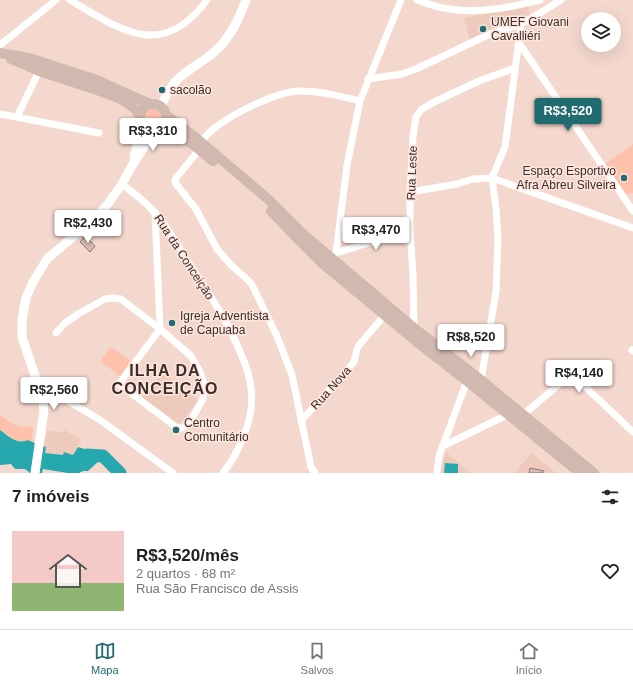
<!DOCTYPE html>
<html lang="pt">
<head>
<meta charset="utf-8">
<style>
	:root { --surface:#fff; --page:#f6f6f6; --text:#222; --muted:#767676; --line:#e0e0e0; --accent:#206c70 }
	body { margin:0; font-family:Helvetica,sans-serif; background:var(--page); color:var(--text); height:100vh; display:flex; flex-direction:column; font-size:15px; white-space:nowrap }
	* { box-sizing:border-box; margin:0 }
	p { font-size:13px; color:var(--muted) }
	.icon { flex:none; width:22px; height:22px; fill:none; stroke:currentColor; stroke-width:2; stroke-linecap:round; stroke-linejoin:round }
	.map { position:relative; height:473px; overflow:hidden }
	.sheet { display:flex; flex-direction:column; background:var(--surface); flex:1 }
	.sheet>* { flex:none }
	.fabs { position:absolute; left:581px; top:12px; display:grid; gap:8px }
	.fabs a { display:grid; place-items:center; width:40px; height:40px; border-radius:50%; background:var(--surface); box-shadow:0 4px 16px #0002; font-size:20px }
	.price { position:absolute; translate:-50% -34px; padding:0 9px; border-radius:4px; background:#fff; color:#222; font-size:13px; line-height:26px; filter:drop-shadow(0 1px 2px #0008) }
	.price::after { content:''; position:absolute; left:50%; top:24px; width:12px; height:9px; margin-left:-6px; background:inherit; clip-path:polygon(0 0,100% 0,50% 100%) }
	.price.current { background:var(--accent); color:#fff }
	ul { padding:0; list-style:none }
	li { display:flex; align-items:center; gap:12px; height:100px; padding:0 12px }
	li+li { border-top:1px solid var(--line) }
	li span { display:grid; place-items:center; flex:none; width:112px; height:80px; border-radius:0px; color:#555 }
	li>.icon { margin-inline-start:auto }
	span .icon { width:48px; height:48px; fill:#fffc; stroke-width:1 }
	li b { font-size:17px }
	h2 { display:flex; justify-content:space-between; align-items:center; height:48px; padding:0 12px; font-size:17px }
	.tabs { display:flex; justify-content:space-around; align-items:center; height:56px; border-top:1px solid var(--line); background:var(--surface); font-size:11px; color:var(--muted) }
	.tabs a { display:grid; justify-items:center; gap:2px }
	.tabs .current { color:var(--accent) }
	.map>svg:first-child { display:block }
	.built { fill:#eecabd }
	.green { fill:#fec1ac }
	.water { fill:#26a8ae }
	.lines { fill:none; stroke-linecap:round; stroke-linejoin:round }
	.river { stroke:#26a8ae; stroke-width:13 }
	.building { fill:#d7bab0; stroke:#91776e }
	.minor { stroke:#fff; stroke-width:7 }
	.tertiary { stroke:#fff; stroke-width:9 }
	.secondary { stroke:#d1b9b0; stroke-width:10 }
	.poi-dot { fill:#206c70; stroke:#fee6de; stroke-width:1.5 }
	.labels { text-anchor:middle; dominant-baseline:central; stroke-width:3; stroke-linejoin:round; paint-order:stroke }
	.poi-label { font-size:12px; fill:#382d29; stroke:#fee6de; text-anchor:start }
	.street-label { font-size:12px; fill:#382d29; stroke:#fee6de }
	.district-label { font-size:16px; font-weight:bold; letter-spacing:1px; fill:#382d29; stroke:#fee6de }
</style>
</head>
<body>
<div class="map">
<svg width="633" height="473" viewBox="0 0 633 473">
	<rect width="100%" height="100%" fill="#f4d7cd"/>
	<g class="built">
		<path d="M528,6L530,16L470,41L464,18Z"/>
		<path d="M162,372L198,400L178,427L142,399Z"/>
		<path d="M65,430L81,440L73,455L64,453L63,455L42,469L46,447L44,446L47,431L64,432Z"/>
		<path d="M446,452L471,473H440Z"/>
		<path d="M531,453L556,473H515Z"/>
	</g>
	<g class="green">
		<circle cx="153" cy="113" r="8"/>
		<path d="M633,144V193L625,194L605,164Z"/>
		<path d="M111,347L130,361L120,376L100,361Z"/>
		<path d="M0,414C9,423 19,429 31,426L33,427L32,436L33,442L28,440C17,445 8,436 0,430Z"/>
	</g>
	<g class="water">
		<path d="M0,430C8,436 17,445 28,440L39,445L46,447L45,453L63,455L64,452L73,455L78,447L104,455L100,460L88,471H83L79,473H68L43,469L42,473H30L25,469H15L11,464L0,465Z"/>
		<path d="M445,463L458,464V473H444Z"/>
	</g>
	<g class="lines">
		<path class="river" d="M87,455L103,456L120,473"/>
	</g>
	<g class="building">
		<path d="M85,236L95,246L90,252L80,242Z"/>
		<path d="M530,468L544,471L543,473H529Z"/>
	</g>
	<g class="lines">
		<g class="minor">
			<path d="M70,0C121,30 162,61 207,0"/>
			<path d="M417,0C428,4 439,8 450,9C480,14 511,7 540,0"/>
			<path d="M519,43L633,211"/>
			<path d="M0,45L56,0"/>
			<path d="M368,79L402,74L416,69L492,33L521,24L535,16L561,0"/>
			<path d="M0,114L99,133"/>
			<path d="M17,117L39,71"/>
			<path d="M201,142C205,137 210,131 216,127C234,113 276,92 299,91C320,91 340,96 360,101"/>
			<path d="M199,150L176,178L175,181L176,184L196,209L217,249L231,265L249,281L252,285L277,336L292,375L311,467L315,473"/>
			<path d="M122,184C133,193 145,201 154,212C166,224 174,240 183,254C204,286 227,319 241,354C246,365 250,376 251,389C255,417 240,451 223,473"/>
			<path d="M410,192L457,184L473,179L492,178L633,228"/>
			<path d="M336,253L410,230"/>
			<path d="M333,261L336,253L347,165L360,101L401,0"/>
			<path d="M414,328L413,275L410,230V192L413,137L416,117L421,110L434,102L479,81L515,68"/>
			<path d="M56,333L65,323L78,314L105,299L113,298L121,299L160,329L191,356L199,370L204,383L203,399L189,424L182,428L176,427L119,384L160,329L155,212"/>
			<path d="M632,350L633,351"/>
			<path d="M481,380L496,292L498,238L496,209L492,178L505,147L521,24"/>
			<path d="M38,383L100,420L173,473"/>
			<path d="M523,415L565,379C569,376 571,377 576,378L633,432"/>
			<path d="M301,421L354,362L357,349L359,345L385,315"/>
			<path d="M443,446L507,415"/>
			<path d="M437,473L439,456L467,381"/>
		</g>
		<g class="tertiary">
			<path d="M161,106C165,98 169,89 175,82C186,70 202,63 214,52C230,39 239,19 246,0"/>
			<path d="M134,157L143,123"/>
			<path d="M35,473L44,411L43,399L26,349L22,337V322L24,308L26,298L33,282L47,259L95,218L107,205L122,184L133,164L156,129"/>
		</g>
		<g class="secondary">
			<path d="M0,53L29,58L97,80L150,104"/>
			<path d="M11,59L39,71L97,90L116,97L126,102L135,109L141,118"/>
			<circle cx="153" cy="117" r="13"/>
			<path d="M166,115L195,137L269,200L302,233L414,328L481,380L594,473"/>
			<path d="M159,128C180,132 197,148 213,161"/>
			<path d="M271,211L295,236L323,264L412,338L467,381L580,473"/>
		</g>
	</g>
	<g class="poi-dot">
		<circle cx="483" cy="29" r="4"/>
		<circle cx="162" cy="90" r="4"/>
		<circle cx="624" cy="178" r="4"/>
		<circle cx="172" cy="323" r="4"/>
		<circle cx="176" cy="430" r="4"/>
	</g>
	<g class="labels">
		<g class="poi-label">
			<text x="491" y="22">UMEF Giovani<tspan x="491" dy="14">Cavalliéri</tspan></text>
			<text x="170" y="90">sacolão</text>
			<text x="616" y="171" text-anchor="end">Espaço Esportivo<tspan x="616" dy="14">Afra Abreu Silveira</tspan></text>
			<text x="180" y="316">Igreja Adventista<tspan x="180" dy="14">de Capuaba</tspan></text>
			<text x="184" y="423">Centro<tspan x="184" dy="14">Comunitário</tspan></text>
		</g>
		<g class="street-label">
			<text transform="translate(412 173) rotate(-88)">Rua Leste</text>
			<text transform="translate(184 257) rotate(57)">Rua da Conceição</text>
			<text transform="translate(331 388) rotate(-48)">Rua Nova</text>
		</g>
		<g class="district-label">
			<text x="165" y="370">ILHA DA<tspan x="165" dy="18">CONCEIÇÃO</tspan></text>
		</g>
	</g>
</svg>
<div class="fabs">
<a><svg class="icon" aria-label="layers" viewBox="0 0 24 24"><path d="M12 4l9 5-9 5-9-5zM3 14l9 5 9-5"/></svg></a>
</div>
<b class="price current" style="left:568px;top:132px">R$3,520</b>
<b class="price" style="left:153px;top:152px">R$3,310</b>
<b class="price" style="left:88px;top:244px">R$2,430</b>
<b class="price" style="left:376px;top:251px">R$3,470</b>
<b class="price" style="left:471px;top:358px">R$8,520</b>
<b class="price" style="left:579px;top:394px">R$4,140</b>
<b class="price" style="left:54px;top:411px">R$2,560</b>
</div>
<section class="sheet">
<h2>7 imóveis<svg class="icon" aria-label="filters" viewBox="0 0 24 24"><path d="M4 7h16M4 17h16"/><circle cx="9" cy="7" r="2"/><circle cx="15" cy="17" r="2"/></svg></h2>
<ul>
<li><span style="background:linear-gradient(#f6c9c9 65%,#8fb573 0)"><svg class="icon" aria-label="home" viewBox="0 0 24 24"><path d="M3 11l9-7 9 7M6 9v11h12V9"/></svg></span><div><b>R$3,520/mês</b><p>2 quartos · 68 m²</p><p>Rua São Francisco de Assis</p></div><svg class="icon" aria-label="heart" viewBox="0 0 24 24"><path d="M12 20l-8-8c-3-5 5-10 8-4 3-6 11-1 8 4z"/></svg></li>
</ul>
</section>
<nav class="tabs">
<a class="current"><svg class="icon" aria-label="map" viewBox="0 0 24 24"><path d="M3 6l6-2 6 2 6-2v14l-6 2-6-2-6 2zM9 4v14M15 6v14"/></svg>Mapa</a>
<a><svg class="icon" aria-label="saved" viewBox="0 0 24 24"><path d="M7 4h10v16l-5-4-5 4z"/></svg>Salvos</a>
<a><svg class="icon" aria-label="home" viewBox="0 0 24 24"><path d="M3 11l9-7 9 7M6 9v11h12V9"/></svg>Início</a>
</nav>
</body>
</html>
